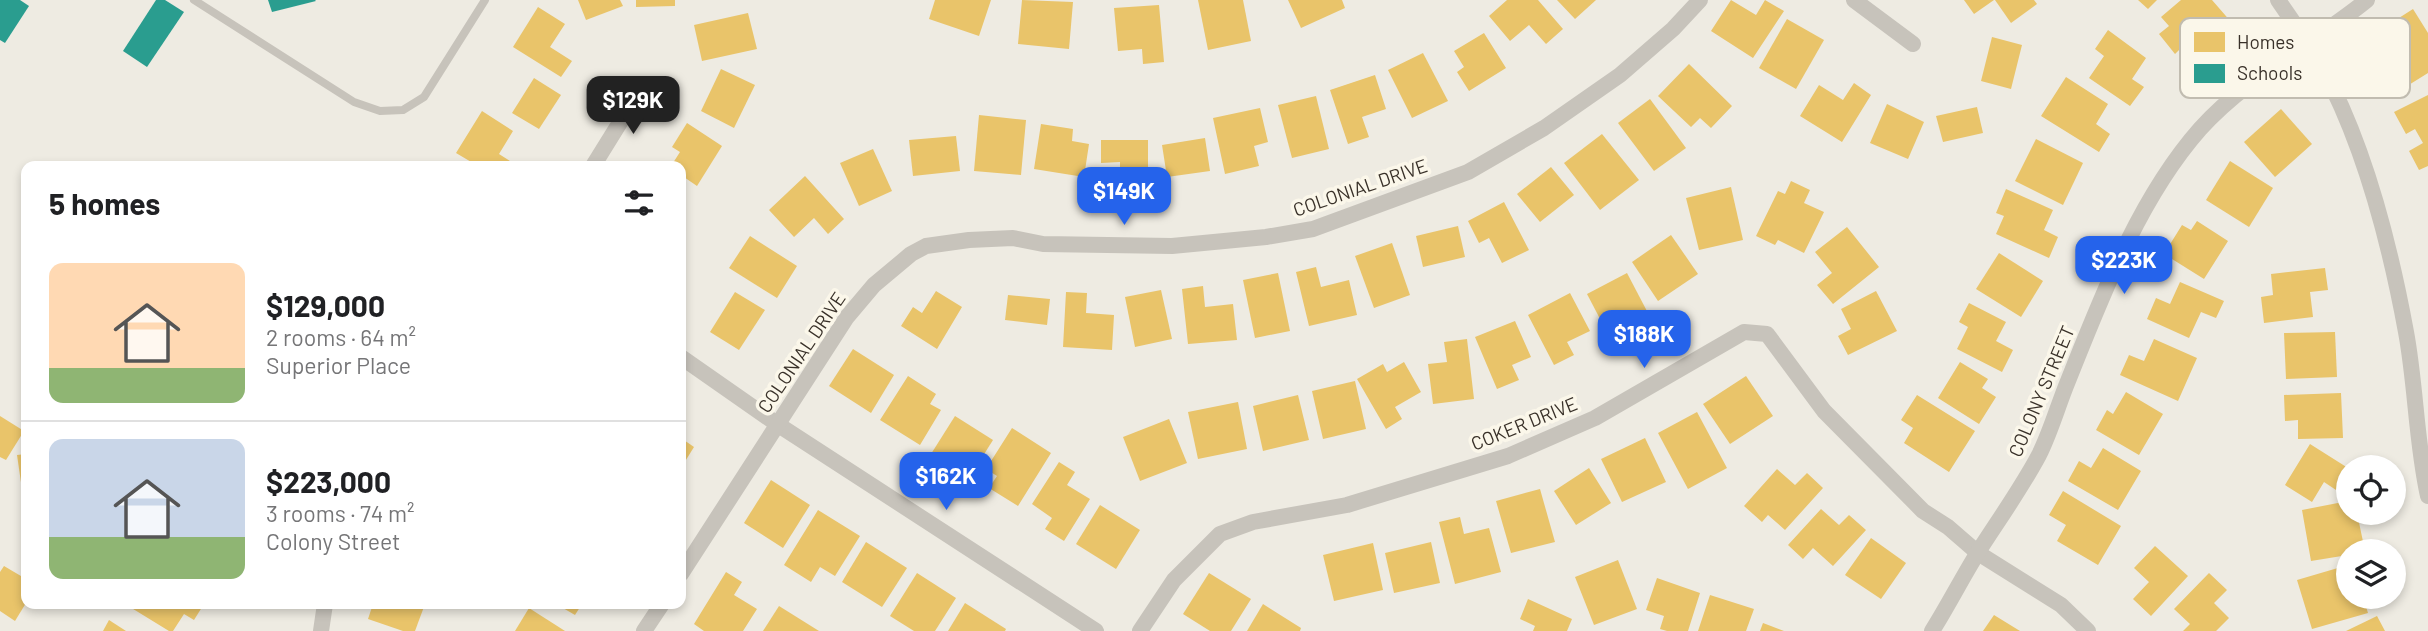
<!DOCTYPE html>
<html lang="en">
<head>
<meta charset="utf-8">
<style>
	:root { --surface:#fff; --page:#f2f2f2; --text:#202124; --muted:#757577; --line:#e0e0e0; --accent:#2563eb }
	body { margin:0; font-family:Barlow,sans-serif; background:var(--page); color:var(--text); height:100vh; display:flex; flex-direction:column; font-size:26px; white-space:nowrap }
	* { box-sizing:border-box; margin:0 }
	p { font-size:23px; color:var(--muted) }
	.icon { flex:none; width:38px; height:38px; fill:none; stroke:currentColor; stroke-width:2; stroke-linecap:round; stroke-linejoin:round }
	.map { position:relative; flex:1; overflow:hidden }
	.panel { position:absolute; left:21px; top:161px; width:665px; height:448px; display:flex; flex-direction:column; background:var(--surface); border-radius:14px; box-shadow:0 4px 10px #0003 }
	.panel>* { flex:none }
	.tools { position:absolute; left:2336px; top:455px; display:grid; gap:14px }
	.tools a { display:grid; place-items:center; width:70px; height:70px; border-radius:50%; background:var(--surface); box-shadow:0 4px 10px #0003; font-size:35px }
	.price { position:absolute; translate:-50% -60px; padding:0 16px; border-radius:14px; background:var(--accent); color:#fff; font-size:23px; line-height:46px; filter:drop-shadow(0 2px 4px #0008) }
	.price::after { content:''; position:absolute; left:50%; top:42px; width:21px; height:16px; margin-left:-10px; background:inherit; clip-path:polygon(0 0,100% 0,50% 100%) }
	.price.selected { background:#222; color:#fff }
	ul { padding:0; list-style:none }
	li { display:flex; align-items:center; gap:21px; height:175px; padding:0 28px }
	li+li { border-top:2px solid var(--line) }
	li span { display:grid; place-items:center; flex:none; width:196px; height:140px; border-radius:14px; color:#555 }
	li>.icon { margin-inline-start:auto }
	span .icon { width:84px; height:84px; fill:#fffc; stroke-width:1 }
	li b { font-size:30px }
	h2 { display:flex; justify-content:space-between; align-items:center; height:84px; padding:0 28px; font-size:30px }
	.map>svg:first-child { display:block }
	.homes { fill:#e9c46a }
	.schools { fill:#2a9d8f }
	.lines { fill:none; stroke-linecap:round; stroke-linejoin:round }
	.service { stroke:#c7c3bb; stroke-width:8 }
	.minor { stroke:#c7c3bb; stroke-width:16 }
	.labels { text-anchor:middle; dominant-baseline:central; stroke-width:7; stroke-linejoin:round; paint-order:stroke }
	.street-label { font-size:19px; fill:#393129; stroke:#fbf7ea }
	.key { fill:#fbf7ea; stroke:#c1bcb0; stroke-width:2 }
	.key-label { font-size:19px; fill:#393129 }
</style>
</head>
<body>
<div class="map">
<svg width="2428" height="631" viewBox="0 0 2428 631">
	<rect width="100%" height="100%" fill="#eeebe2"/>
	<g class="homes">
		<path d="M578,0H620L623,6L586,20Z"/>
		<path d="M636,0H675V6L636,7Z"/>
		<path d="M935,0H991L979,36L929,19Z"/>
		<path d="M1022,0L1073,2L1069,49L1018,44Z"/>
		<path d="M1198,0H1243L1251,41L1208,50Z"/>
		<path d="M1288,0H1342L1345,8L1301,28Z"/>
		<path d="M1507,0H1538L1563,29L1546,44L1529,25L1510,41L1489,16Z"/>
		<path d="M1557,0H1596L1575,19Z"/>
		<path d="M1731,0L1756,15L1765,0L1784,11L1753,58L1711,31Z"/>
		<path d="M1964,0H1994L1974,14Z"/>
		<path d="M1995,0H2034L2037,4L2011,23Z"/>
		<path d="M2138,0H2157L2148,9Z"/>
		<path d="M2181,0H2212L2232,23L2195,55L2185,44L2175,54L2159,34L2169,26L2161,17Z"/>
		<path d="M1159,5L1164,62L1143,64L1142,49L1118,51L1114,8Z"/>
		<path d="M538,7L565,24L550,47L572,61L561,77L513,47Z"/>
		<path d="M2413,9L2428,33V73L2391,96L2376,73L2385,68L2366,39Z"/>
		<path d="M748,13L757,49L702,61L694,25Z"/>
		<path d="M1787,19L1824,40L1796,89L1759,68Z"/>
		<path d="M2108,30L2146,58L2132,79L2144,87L2130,106L2089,78L2104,56L2095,49Z"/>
		<path d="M1484,33L1506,68L1469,91L1457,72L1464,67L1454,51Z"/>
		<path d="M1992,37L2022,45L2011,89L1981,81Z"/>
		<path d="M1423,53L1448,101L1412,118L1388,70Z"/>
		<path d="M1689,64L1732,106L1711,128L1700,118L1691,127L1658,96Z"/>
		<path d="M721,69L755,85L734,128L701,111Z"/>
		<path d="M1375,75L1386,109L1362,117L1369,137L1348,144L1330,90Z"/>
		<path d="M2066,77L2108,104L2096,124L2110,134L2099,152L2041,116Z"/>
		<path d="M534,78L561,95L539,129L512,113Z"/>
		<path d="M1854,83L1871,95L1842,142L1800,116L1819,85L1843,100Z"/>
		<path d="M2428,95V166L2419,170L2409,151L2423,143L2415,129L2406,134L2394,112Z"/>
		<path d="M1316,96L1329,149L1292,158L1278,105Z"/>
		<path d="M1650,99L1686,148L1654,171L1618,123Z"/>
		<path d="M1887,104L1924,122L1908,159L1870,143Z"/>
		<path d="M1977,107L1983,133L1943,142L1936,116Z"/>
		<path d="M1260,108L1268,142L1254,146L1259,166L1225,174L1213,118Z"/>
		<path d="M2281,109L2312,144L2275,177L2244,142Z"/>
		<path d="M482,111L513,131L499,154L518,166H478L456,153Z"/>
		<path d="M979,115L1026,120L1021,175L974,171Z"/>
		<path d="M687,123L722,146L697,186L681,175V166H671L680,152L672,147Z"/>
		<path d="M1041,124L1073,129L1072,141L1089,144L1084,177L1034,169Z"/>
		<path d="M1602,134L1639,180L1600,210L1564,163Z"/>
		<path d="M956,136L960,171L913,176L909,140Z"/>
		<path d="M1205,138L1210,171L1167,177L1162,145Z"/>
		<path d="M2036,139L2083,163L2063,205L2015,181Z"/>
		<path d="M1101,140H1148V183H1120V162L1101,163Z"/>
		<path d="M873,149L892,191L859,206L840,163Z"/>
		<path d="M2230,161L2273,188L2249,227L2206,200Z"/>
		<path d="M1551,167L1574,195L1540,222L1517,194Z"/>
		<path d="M805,176L844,219L828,234L814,218L794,237L769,210Z"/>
		<path d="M1791,181L1810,190L1804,203L1824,212L1804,253L1778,240L1775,245L1756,236L1778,191L1785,194Z"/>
		<path d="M1731,187L1743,240L1699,250L1686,198Z"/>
		<path d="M2006,189L2053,210L2044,230L2058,237L2049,258L1996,234L2004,216L1996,213Z"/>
		<path d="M1504,202L1529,250L1502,263L1489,238L1479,243L1468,221Z"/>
		<path d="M2197,221L2228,241L2204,279L2164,254L2182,225L2191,230Z"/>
		<path d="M1458,226L1465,257L1423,267L1416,236Z"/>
		<path d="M1847,227L1879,267L1833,304L1817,285L1832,273L1815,252Z"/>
		<path d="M1671,235L1698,274L1658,301L1632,262Z"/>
		<path d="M750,236L797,266L777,298L729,268Z"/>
		<path d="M1392,243L1410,295L1374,308L1355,256Z"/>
		<path d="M1999,253L2043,281L2021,317L1976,289Z"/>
		<path d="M1316,267L1321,287L1349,280L1357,315L1309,326L1296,272Z"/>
		<path d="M2325,268L2328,290L2310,292L2313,317L2264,323L2261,297L2273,295L2271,274Z"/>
		<path d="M1278,273L1290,331L1255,338L1243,280Z"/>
		<path d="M1627,273L1649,315L1609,336L1587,294Z"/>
		<path d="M2180,282L2224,301L2216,318L2201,312L2189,338L2147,319L2156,298L2170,304Z"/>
		<path d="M1203,286L1205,307L1233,304L1237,340L1188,344L1182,289Z"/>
		<path d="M1161,290L1172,339L1135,347L1125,297Z"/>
		<path d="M936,291L962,307L937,349L901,326L913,307L922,313Z"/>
		<path d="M1876,291L1897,331L1848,355L1838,336L1851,329L1841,309Z"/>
		<path d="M735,292L765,310L739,350L710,332Z"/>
		<path d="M1066,292L1087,293L1086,313L1114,315L1112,350L1063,347Z"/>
		<path d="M1570,293L1590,331L1567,342L1574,355L1554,365L1528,315Z"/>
		<path d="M1008,295L1050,299L1047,325L1005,320Z"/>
		<path d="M1969,303L2006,322L1996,341L2013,350L2002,372L1957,349L1968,327L1959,322Z"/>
		<path d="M1515,321L1531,357L1512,365L1519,380L1497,389L1475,337Z"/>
		<path d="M2335,332L2337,377L2286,379L2284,333Z"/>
		<path d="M1467,339L1474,399L1433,404L1428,364L1447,362L1444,342Z"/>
		<path d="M2154,339L2197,358L2178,401L2120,375L2129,355L2144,361Z"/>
		<path d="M853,349L894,375L871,413L829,386Z"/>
		<path d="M1404,362L1421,392L1395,407L1402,419L1386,429L1357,379L1383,364L1387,372Z"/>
		<path d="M1960,362L1988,379L1982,388L1996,397L1979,424L1938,398Z"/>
		<path d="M908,376L936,394L930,404L941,410L920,445L880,420Z"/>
		<path d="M1746,376L1773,416L1730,444L1703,404Z"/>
		<path d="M1355,381L1366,429L1323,439L1312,391Z"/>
		<path d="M2126,392L2163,414L2139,455L2096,430L2107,410L2113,414Z"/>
		<path d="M2341,393L2343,438L2298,439V420L2285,421L2284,395Z"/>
		<path d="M1298,395L1309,440L1263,451L1253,406Z"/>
		<path d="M1917,395L1975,431L1949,472L1904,443L1913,428L1901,420Z"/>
		<path d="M1238,402L1247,449L1198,459L1188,412Z"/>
		<path d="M1697,412L1727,468L1688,489L1658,433Z"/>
		<path d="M0,416L24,431L6,460L0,457Z"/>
		<path d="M955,416L993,440L969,478L931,454Z"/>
		<path d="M1169,419L1187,463L1140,481L1123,437Z"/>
		<path d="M1012,428L1051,453L1018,506L989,488L997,476L986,469Z"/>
		<path d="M681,438L694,447L681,468Z"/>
		<path d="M1645,438L1666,482L1622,502L1601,459Z"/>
		<path d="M2310,444L2348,468V498L2324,482L2312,502L2285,485Z"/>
		<path d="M2103,448L2141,471L2118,510L2068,481L2079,461L2091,468Z"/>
		<path d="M26,454V510H25L17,455Z"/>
		<path d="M1059,462L1075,472L1067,485L1090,499L1064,541L1045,529L1052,518L1032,504Z"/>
		<path d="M1589,468L1611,503L1576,525L1554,491Z"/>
		<path d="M1777,469L1795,485L1807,473L1823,488L1785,530L1768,515L1762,522L1744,506Z"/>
		<path d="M771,480L810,505L783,548L744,523Z"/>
		<path d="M1540,489L1555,542L1511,553L1496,501Z"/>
		<path d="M2063,491L2121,526L2098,565L2057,541L2066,525L2049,515Z"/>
		<path d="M2348,501V513H2357L2365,551H2348V555L2311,561L2302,510Z"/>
		<path d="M1100,505L1140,530L1116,569L1076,544Z"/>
		<path d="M1821,509L1839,525L1849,515L1866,530L1833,566L1813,548L1803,559L1788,545Z"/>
		<path d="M818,510L860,536L835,576L820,567L811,582L784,565Z"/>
		<path d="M1460,517L1464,534L1489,528L1501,572L1455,584L1439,522Z"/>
		<path d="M1871,538L1906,563L1881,599L1845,575Z"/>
		<path d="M866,542L907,568L882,607L842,582Z"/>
		<path d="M1431,542L1440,583L1394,593L1385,553Z"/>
		<path d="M1373,543L1383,590L1334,601L1323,555Z"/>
		<path d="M2155,546L2188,576L2151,616L2133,599L2149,582L2134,568Z"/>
		<path d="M1618,560L1637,609L1594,625L1575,577Z"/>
		<path d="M2348,565V597H2363L2368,613L2312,629L2297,580Z"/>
		<path d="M4,566L26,579V603L15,621L0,611V572Z"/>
		<path d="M726,572L742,582L734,595L757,609L743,631H704L694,624Z"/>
		<path d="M917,573L956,598L935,631H914L890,616Z"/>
		<path d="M1209,573L1251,599L1231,631H1210L1183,614Z"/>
		<path d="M2209,573L2227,590L2214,603L2229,618L2216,631H2183L2190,624L2174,609Z"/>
		<path d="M1657,578L1700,593L1688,631H1667L1660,629L1664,616L1646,610Z"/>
		<path d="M1710,595L1754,609L1746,631H1698Z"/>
		<path d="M1528,599L1572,619L1567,631H1533L1535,626L1520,619Z"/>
		<path d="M965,603L1006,629L1005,631H948Z"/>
		<path d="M125,604H204L194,620L184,614L173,631H169Z"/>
		<path d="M373,604H425L415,631H403L368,619Z"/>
		<path d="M556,604H582L575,615Z"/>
		<path d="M1263,604L1301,628L1300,631H1247Z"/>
		<path d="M779,606L819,631H763Z"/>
		<path d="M529,608L565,631H515Z"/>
		<path d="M1994,615L2020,631H1983Z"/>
		<path d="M2377,616L2385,631H2346Z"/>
		<path d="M109,620L126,631H103Z"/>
		<path d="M1763,623L1784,631H1760Z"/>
	</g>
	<g class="schools">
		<path d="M0,0H20L29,6L5,43L0,40Z"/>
		<path d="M156,0H165L184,12L147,67L123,51Z"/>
		<path d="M268,0H315L316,1L272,12Z"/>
	</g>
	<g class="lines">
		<path class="service" d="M194,0L354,102L380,111L403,110L424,97L485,0"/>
		<g class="minor">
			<path d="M1854,0L1913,44"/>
			<path d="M2278,0C2293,22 2309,44 2322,67C2364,144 2390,245 2406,332C2416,386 2416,442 2428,496"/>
			<path d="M593,166L642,87"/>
			<path d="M681,357L777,424L1096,631"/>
			<path d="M681,574L847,317L874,285L911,254L926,246L969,240L1013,238L1043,244L1172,246L1266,237L1313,229L1468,172L1544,128L1620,75L1673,29L1700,0"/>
			<path d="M321,631L325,604"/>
			<path d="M644,631L662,604"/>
			<path d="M1140,631L1174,580L1220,534L1253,522L1347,505L1508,456L1595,418L1744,332L1767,334L1824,411L1923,511L1948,527L1978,553L2061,605L2088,631"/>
			<path d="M1932,631C1949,604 1963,576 1980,549C2000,518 2022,487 2039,455C2051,431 2058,405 2068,381C2102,296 2139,198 2200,129C2248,76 2313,44 2367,0"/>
		</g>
	</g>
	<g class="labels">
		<g class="street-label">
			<text transform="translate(1360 187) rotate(-19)">COLONIAL DRIVE</text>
			<text transform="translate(801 352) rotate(-56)">COLONIAL DRIVE</text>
			<text transform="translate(2041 391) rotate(-67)">COLONY STREET</text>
			<text transform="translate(1524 423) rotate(-22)">COKER DRIVE</text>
		</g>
	</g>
	<rect x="2180" y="18" width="230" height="80" rx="10" class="key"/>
	<rect x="2194" y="32" width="31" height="20" fill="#e9c46a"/>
	<rect x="2194" y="64" width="31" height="19" fill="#2a9d8f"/>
	<g class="key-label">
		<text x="2237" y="49">Homes</text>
		<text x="2237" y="80">Schools</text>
	</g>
</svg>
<div class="tools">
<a><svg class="icon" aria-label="locate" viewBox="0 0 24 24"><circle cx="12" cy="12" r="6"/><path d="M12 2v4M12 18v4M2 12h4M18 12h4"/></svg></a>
<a><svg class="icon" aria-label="layers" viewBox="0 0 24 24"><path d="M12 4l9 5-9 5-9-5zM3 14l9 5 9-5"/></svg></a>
</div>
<b class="price selected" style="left:633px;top:136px">$129K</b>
<b class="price" style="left:1124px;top:227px">$149K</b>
<b class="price" style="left:2124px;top:296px">$223K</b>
<b class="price" style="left:1644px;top:370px">$188K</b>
<b class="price" style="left:946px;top:512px">$162K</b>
<section class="panel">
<h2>5 homes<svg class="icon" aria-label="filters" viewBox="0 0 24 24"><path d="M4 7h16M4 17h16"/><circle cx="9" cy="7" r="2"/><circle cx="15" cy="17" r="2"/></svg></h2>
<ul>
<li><span style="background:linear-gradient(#ffd9b3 75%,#8fb573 0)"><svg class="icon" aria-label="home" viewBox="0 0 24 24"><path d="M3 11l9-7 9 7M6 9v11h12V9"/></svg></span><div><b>$129,000</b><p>2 rooms · 64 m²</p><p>Superior Place</p></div></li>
<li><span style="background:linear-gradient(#c9d6e8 70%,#8fb573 0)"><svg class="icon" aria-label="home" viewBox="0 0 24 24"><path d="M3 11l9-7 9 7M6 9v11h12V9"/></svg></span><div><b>$223,000</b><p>3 rooms · 74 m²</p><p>Colony Street</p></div></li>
</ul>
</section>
</div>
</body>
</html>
